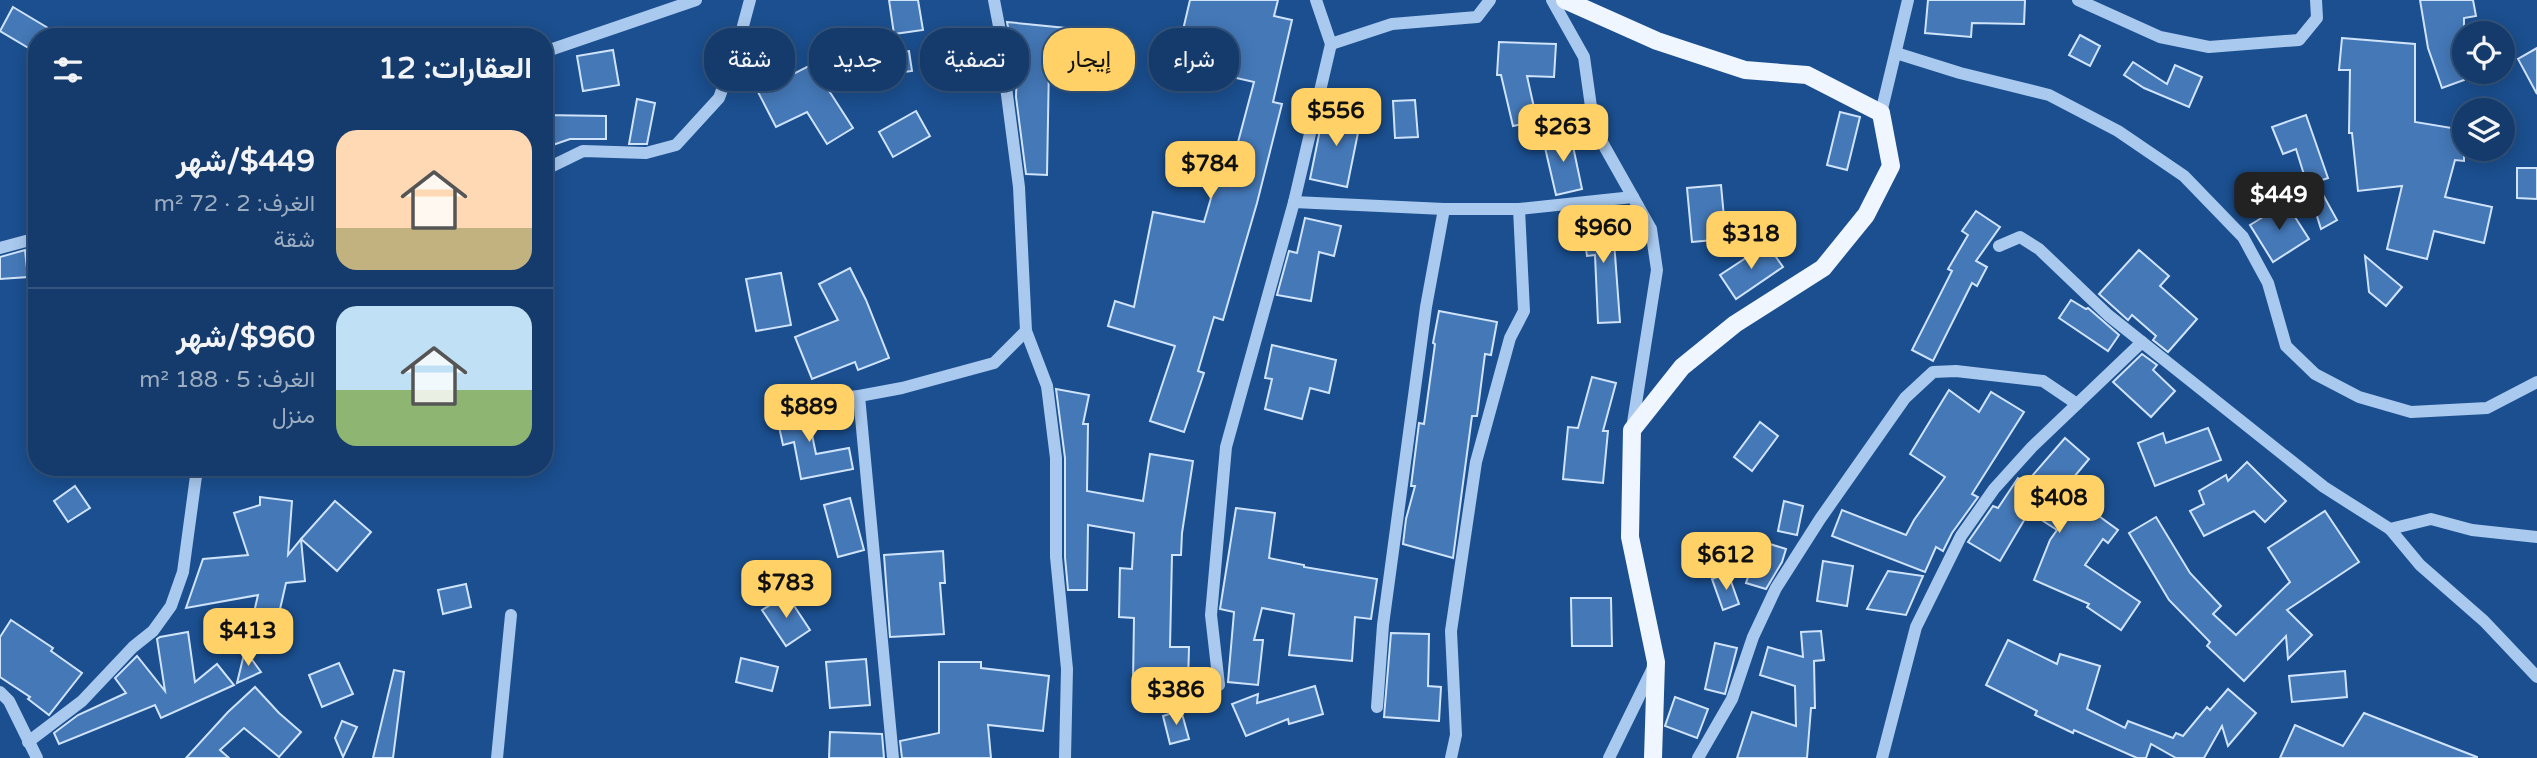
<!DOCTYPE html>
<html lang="ar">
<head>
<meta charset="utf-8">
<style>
	:root { --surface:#143b6b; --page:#1d4271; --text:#f1f3f6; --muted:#9dadc1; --line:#33557e; --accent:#ffd166 }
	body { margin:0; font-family:"Varela Round",Vazirmatn,sans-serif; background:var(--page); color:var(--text); direction:rtl; height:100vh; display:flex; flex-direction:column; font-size:26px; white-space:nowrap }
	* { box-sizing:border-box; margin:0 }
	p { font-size:23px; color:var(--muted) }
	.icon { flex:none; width:38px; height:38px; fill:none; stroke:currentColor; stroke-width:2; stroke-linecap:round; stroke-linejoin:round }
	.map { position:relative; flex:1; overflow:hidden; direction:ltr }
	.sheet { position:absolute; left:28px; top:28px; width:525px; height:448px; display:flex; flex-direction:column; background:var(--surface); border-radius:28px; box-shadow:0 4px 18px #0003,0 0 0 2px var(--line); direction:rtl }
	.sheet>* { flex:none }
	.top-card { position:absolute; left:574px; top:28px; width:665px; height:63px; direction:rtl; display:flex; gap:14px }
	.buttons { position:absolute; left:2452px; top:21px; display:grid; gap:14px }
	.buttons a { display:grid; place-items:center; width:63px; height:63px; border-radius:50%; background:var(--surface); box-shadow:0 4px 18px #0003,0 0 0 2px var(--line); font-size:35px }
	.price { position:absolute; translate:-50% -60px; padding:0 16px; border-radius:14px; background:var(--accent); color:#111; font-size:23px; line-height:46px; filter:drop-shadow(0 2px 4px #0008) }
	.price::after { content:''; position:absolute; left:50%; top:42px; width:21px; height:16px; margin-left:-10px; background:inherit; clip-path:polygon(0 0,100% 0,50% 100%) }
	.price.active { background:#222; color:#fff }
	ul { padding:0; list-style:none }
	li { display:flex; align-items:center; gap:21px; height:175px; padding:0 21px }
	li+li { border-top:2px solid var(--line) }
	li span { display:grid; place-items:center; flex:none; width:196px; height:140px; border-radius:21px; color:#555 }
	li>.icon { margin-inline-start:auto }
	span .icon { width:84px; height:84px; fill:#fffc; stroke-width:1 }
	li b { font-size:30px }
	h2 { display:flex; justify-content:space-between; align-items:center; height:84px; padding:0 21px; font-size:30px }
	.tag { padding:0 24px; border-radius:28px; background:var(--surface); box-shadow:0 4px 18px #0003,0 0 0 2px var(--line); font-size:24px; line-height:63px }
	.tag.active { background:var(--accent); color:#111 }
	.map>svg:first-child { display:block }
	.building { fill:#4478b7; stroke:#cfe3fa; stroke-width:2 }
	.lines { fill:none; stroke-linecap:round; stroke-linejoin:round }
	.minor { stroke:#a9c9ee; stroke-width:12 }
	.major { stroke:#f0f6ff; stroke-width:18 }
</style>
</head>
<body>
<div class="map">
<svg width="2537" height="758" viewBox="0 0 2537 758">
	<rect width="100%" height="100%" fill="#1b4f8f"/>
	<g class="building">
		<path d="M889,0H918L923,30L894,34Z"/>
		<path d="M1190,0H1278L1274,16L1292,20L1273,102L1282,104L1257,203L1223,320L1214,317L1198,371L1204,373L1184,432L1150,421L1175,346L1108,326L1115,301L1134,307L1153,212L1204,222L1216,181H1213L1224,143L1237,146L1254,82L1175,64Z"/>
		<path d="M1928,0H2025L2024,24L1972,23L1971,37L1925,33Z"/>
		<path d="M2420,0H2473L2476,16L2464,18V80L2442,88L2428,48Z"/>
		<path d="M13,7L63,37H37V53L0,31Z"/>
		<path d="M1007,22L1086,30L1082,67L1049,64L1047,175L1026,174L1016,97L1017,60H1014Z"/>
		<path d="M2080,35L2100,46L2090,66L2069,55Z"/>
		<path d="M2342,38L2415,44V122L2464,130V161L2455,160L2445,197L2492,207L2484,243L2434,231L2427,259L2387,249L2402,186L2358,191L2352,133H2349L2350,70H2339Z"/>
		<path d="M825,41L839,60L909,51L912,71L860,78L858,62L830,82L824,83L853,128L827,144L807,112L776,127L758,92L819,61L812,51Z"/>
		<path d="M1499,42L1556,44L1554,77L1527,76L1537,121L1513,126L1501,75H1497Z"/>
		<path d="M2537,48V94L2518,59Z"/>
		<path d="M613,50L619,85L583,91L577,56Z"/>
		<path d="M2133,62L2167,84L2175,65L2202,77L2189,107L2144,88L2124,75Z"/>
		<path d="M637,99L655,103L647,144H629Z"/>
		<path d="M1415,100L1418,137L1395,138L1393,101Z"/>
		<path d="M1324,110L1361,118L1347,187L1310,179Z"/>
		<path d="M916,111L930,136L893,157L879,132Z"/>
		<path d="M1840,112L1860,117L1847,170L1827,165Z"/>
		<path d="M544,115L606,116V139H570L544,148Z"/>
		<path d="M2306,115L2328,178L2316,182L2337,220L2321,229L2296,149L2283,154L2272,127Z"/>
		<path d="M1570,132L1582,189L1556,195L1543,139Z"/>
		<path d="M2517,168H2537V199L2517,198Z"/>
		<path d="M1721,185L1726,239L1692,242L1687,188Z"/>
		<path d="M2286,203L2309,239L2273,262L2250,225Z"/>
		<path d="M1976,211L2000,227L1976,261L1987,267L1977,286L1972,283L1933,361L1912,350L1952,271L1948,269L1968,235L1962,231Z"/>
		<path d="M1612,214L1620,322L1598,323L1595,255L1587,256L1582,217Z"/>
		<path d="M1305,218L1341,226L1334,256L1319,252L1311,301L1277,295L1289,251L1297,253Z"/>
		<path d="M1767,244L1783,267L1736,299L1720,275Z"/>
		<path d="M25,250L28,277L0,279V257Z"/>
		<path d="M2139,250L2169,276L2160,286L2197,319L2168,352L2153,340L2156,336L2132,315L2128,320L2099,294Z"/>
		<path d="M2365,256L2402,287L2386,306L2369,292Z"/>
		<path d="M850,268L866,300L889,358L858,370L855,362L812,379L795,337L838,320L819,284Z"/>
		<path d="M781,273L791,325L756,331L746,279Z"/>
		<path d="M2071,300L2086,309L2088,308L2119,335L2108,351L2059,318Z"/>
		<path d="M1439,311L1497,322L1491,355L1485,354L1477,416H1472L1453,558L1403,544L1406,519L1415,486H1411L1419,423L1424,424L1435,344L1433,343Z"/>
		<path d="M1272,345L1336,360L1329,393L1310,388L1302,419L1265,409L1272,379L1265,378Z"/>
		<path d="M2142,354L2157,365L2153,370L2175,391L2151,417L2113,382Z"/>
		<path d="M1592,377L1616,383L1603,431H1608L1603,483L1563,479L1568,427L1578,428Z"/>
		<path d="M1056,389L1089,395L1083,424H1088L1087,491L1143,501L1150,454L1193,461L1182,533L1181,555H1172L1170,647H1189L1188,683L1133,682L1134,618L1119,617L1120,568L1132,569L1134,533L1088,525L1087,590H1068L1065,557V458Z"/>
		<path d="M1949,390L1979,412L1991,392L2024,412L1972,494L1978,497L1952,533L1943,551L1936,547L1925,572L1832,536L1842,510L1906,535L1914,520L1945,477L1910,454Z"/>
		<path d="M805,401L816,454L849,448L853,469L801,479L794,442L783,445L775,408Z"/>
		<path d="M1760,422L1778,436L1752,471L1734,457Z"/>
		<path d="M2208,428L2221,460L2155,486L2138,443L2163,433L2166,443Z"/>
		<path d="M2065,438L2089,459L2063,490L2118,530L2108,543L2103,539L2085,565L2140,602L2121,630L2087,607L2089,604L2034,580L2050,540L2057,530L2029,512L2000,561L1968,542L1993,506L1998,508L2018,478L2026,483Z"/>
		<path d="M2247,462L2286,501L2265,522L2254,511L2204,536L2190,511L2204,504L2199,491L2226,475L2228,481Z"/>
		<path d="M75,486L90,508L68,522L54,501Z"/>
		<path d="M260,497L292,501L288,555L301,539L305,581L286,583L270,653L246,647L258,595L186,608L203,559L248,555L234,513L260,505Z"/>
		<path d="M850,498L864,550L838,557L824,505Z"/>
		<path d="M335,501L371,532L337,571L301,539Z"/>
		<path d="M1784,501L1803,506L1797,535L1778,531Z"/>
		<path d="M1236,508L1275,513L1269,558L1304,565V567L1377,579L1371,619L1355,617L1352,661L1289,655L1294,614L1262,608L1254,640H1263L1258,685L1228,682L1234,612L1220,609Z"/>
		<path d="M2325,511L2359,562L2287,610L2312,635L2288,659L2286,636L2244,681L2207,646L2210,642L2169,600L2129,533L2156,517L2190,573L2221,606L2213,614L2236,635L2290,582L2268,548Z"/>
		<path d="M1760,541L1786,549L1782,562L1766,589L1746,583Z"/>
		<path d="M943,551L945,583H940L944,634L890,637L884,555Z"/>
		<path d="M1823,561L1853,566L1847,606L1817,601Z"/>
		<path d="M1888,571L1923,576L1906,615L1867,609Z"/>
		<path d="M1728,573L1739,604L1723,610L1712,579Z"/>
		<path d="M466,584L471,607L443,614L438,590Z"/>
		<path d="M787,595L810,630L786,646L762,610Z"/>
		<path d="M1571,598H1611L1612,646H1572Z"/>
		<path d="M11,620L53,648L51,651L82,673L49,715L28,699L30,697L0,677V637Z"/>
		<path d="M1821,631L1824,660L1814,661L1815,708H1811L1807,758H1737L1752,712L1796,726L1795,686L1760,675L1768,647L1803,657L1801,632Z"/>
		<path d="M188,632L195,682L217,664L234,685L161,718L155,705L59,744L54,733L78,715L126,693L115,678L137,656L165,691L157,639L160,637Z"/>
		<path d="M1391,633L1429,634L1428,686L1441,687L1439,721L1384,717Z"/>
		<path d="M2008,640L2057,664L2060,654L2100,666L2087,709L2125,728L2128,721L2173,738L2176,733L2183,736L2207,707L2210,710L2228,689L2256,713L2228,746L2222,726L2204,758H2176L2151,744L2146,758H2137L2074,730L2073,733L2035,715L2037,711L1986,685Z"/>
		<path d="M1715,643L1737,648L1725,694L1705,689Z"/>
		<path d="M245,650L261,672L237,683Z"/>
		<path d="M741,658L778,667L772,691L736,682Z"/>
		<path d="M866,659L870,705L830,708L826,662Z"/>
		<path d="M939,662H981V668L1049,676L1043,731L988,725L991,758H902L900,741L939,733Z"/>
		<path d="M339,663L353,694L322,707L309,675Z"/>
		<path d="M394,670L404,672L393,758H373Z"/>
		<path d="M2345,671L2347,697L2292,702L2289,676Z"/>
		<path d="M1315,686L1323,714L1289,724L1288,719L1246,736L1232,704L1258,694L1257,703Z"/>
		<path d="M255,687L279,713L301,732L279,757L244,728L220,750L229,758H186L228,712Z"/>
		<path d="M1675,697L1708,709L1697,738L1665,726Z"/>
		<path d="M1181,710L1189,739L1170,744L1163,716Z"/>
		<path d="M2364,713L2477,757V758H2280L2295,725L2343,746Z"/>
		<path d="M342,721L357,727L343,757L335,738Z"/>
		<path d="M830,732L882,734L884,758H829Z"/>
	</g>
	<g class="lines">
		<g class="minor">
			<path d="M994,0L1005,57L1006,87L1019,187L1026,331L1047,386L1056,458V557L1067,669L1065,758"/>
			<path d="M1552,0L1584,57L1594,128L1651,229L1657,270L1632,429"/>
			<path d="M2078,0L2160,37L2209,47L2299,40L2317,18L2316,0"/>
			<path d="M1331,44L1392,24L1477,17L1490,0"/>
			<path d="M544,52L696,0"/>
			<path d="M1896,53L1960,73L2049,95L2118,131L2184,176L2243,237L2268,283L2286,346L2315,374L2359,397L2411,412L2487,408L2537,382"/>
			<path d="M1881,113L1908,0"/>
			<path d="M544,170L583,151L646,153L676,145L719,98L736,52L750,0"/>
			<path d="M1294,202L1444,209H1519L1633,197"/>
			<path d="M1999,246L2020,237L2039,249L2108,315L2324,487L2390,529L2420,565L2484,621L2537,677"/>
			<path d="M0,248L37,238"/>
			<path d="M859,396L893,758"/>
			<path d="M829,399L859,396L902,388L994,363L1026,331"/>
			<path d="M2390,529L2431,519L2472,530L2537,537"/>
			<path d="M1219,685L1211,615L1226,447L1294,202L1331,44L1316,0"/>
			<path d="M0,692L9,701L37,758"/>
			<path d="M1377,707L1383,625L1426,307L1444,209"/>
			<path d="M28,742L82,701L133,647L153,631L171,606L183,572L196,476L204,467"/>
			<path d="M497,758L511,615"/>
			<path d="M1451,758L1456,735L1451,631L1476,462L1510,338L1524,311L1519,209"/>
			<path d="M1609,758L1653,668"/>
			<path d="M1698,758L1732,699L1753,637L1776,588L1820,519L1905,398L1933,372L1956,371L2043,381L2077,404"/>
			<path d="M1882,758L1916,627L1961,536L1994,489L2032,447L2142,342"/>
		</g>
		<path class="major" d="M1565,0L1657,41L1745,70L1807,75L1881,113L1891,166L1866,215L1823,268L1735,324L1682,367L1632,430L1630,537L1656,662L1653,758"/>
	</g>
</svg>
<div class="buttons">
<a><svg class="icon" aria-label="locate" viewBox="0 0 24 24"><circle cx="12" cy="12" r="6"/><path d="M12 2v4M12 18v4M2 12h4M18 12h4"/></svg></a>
<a><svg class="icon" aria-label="layers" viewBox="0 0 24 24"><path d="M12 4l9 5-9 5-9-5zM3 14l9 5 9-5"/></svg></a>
</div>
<b class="price" style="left:1336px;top:148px">$556</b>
<b class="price" style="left:1563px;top:164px">$263</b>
<b class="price" style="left:1210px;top:201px">$784</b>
<b class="price active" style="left:2279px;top:232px">$449</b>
<b class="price" style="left:1603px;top:265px">$960</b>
<b class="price" style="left:1751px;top:271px">$318</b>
<b class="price" style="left:809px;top:444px">$889</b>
<b class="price" style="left:2059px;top:535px">$408</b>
<b class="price" style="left:1726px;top:592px">$612</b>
<b class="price" style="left:786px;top:620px">$783</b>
<b class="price" style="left:248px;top:668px">$413</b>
<b class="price" style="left:1176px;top:727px">$386</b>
<div class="top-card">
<a class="tag">شراء</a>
<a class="tag active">إيجار</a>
<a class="tag">تصفية</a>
<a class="tag">جديد</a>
<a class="tag">شقة</a>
</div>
<section class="sheet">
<h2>العقارات: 12<svg class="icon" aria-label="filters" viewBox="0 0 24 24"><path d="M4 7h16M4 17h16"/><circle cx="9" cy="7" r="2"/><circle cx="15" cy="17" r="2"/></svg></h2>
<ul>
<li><span style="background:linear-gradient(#ffd9b3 70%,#c2b280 0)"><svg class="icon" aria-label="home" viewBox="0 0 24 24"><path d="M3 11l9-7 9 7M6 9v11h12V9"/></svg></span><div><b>$449/شهر</b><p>الغرف: 2 · 72 m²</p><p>شقة</p></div></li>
<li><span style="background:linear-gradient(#bfe0f5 60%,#8fb573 0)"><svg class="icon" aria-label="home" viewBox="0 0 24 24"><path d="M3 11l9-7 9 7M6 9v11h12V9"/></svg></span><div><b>$960/شهر</b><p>الغرف: 5 · 188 m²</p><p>منزل</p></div></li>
</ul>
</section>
</div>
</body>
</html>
